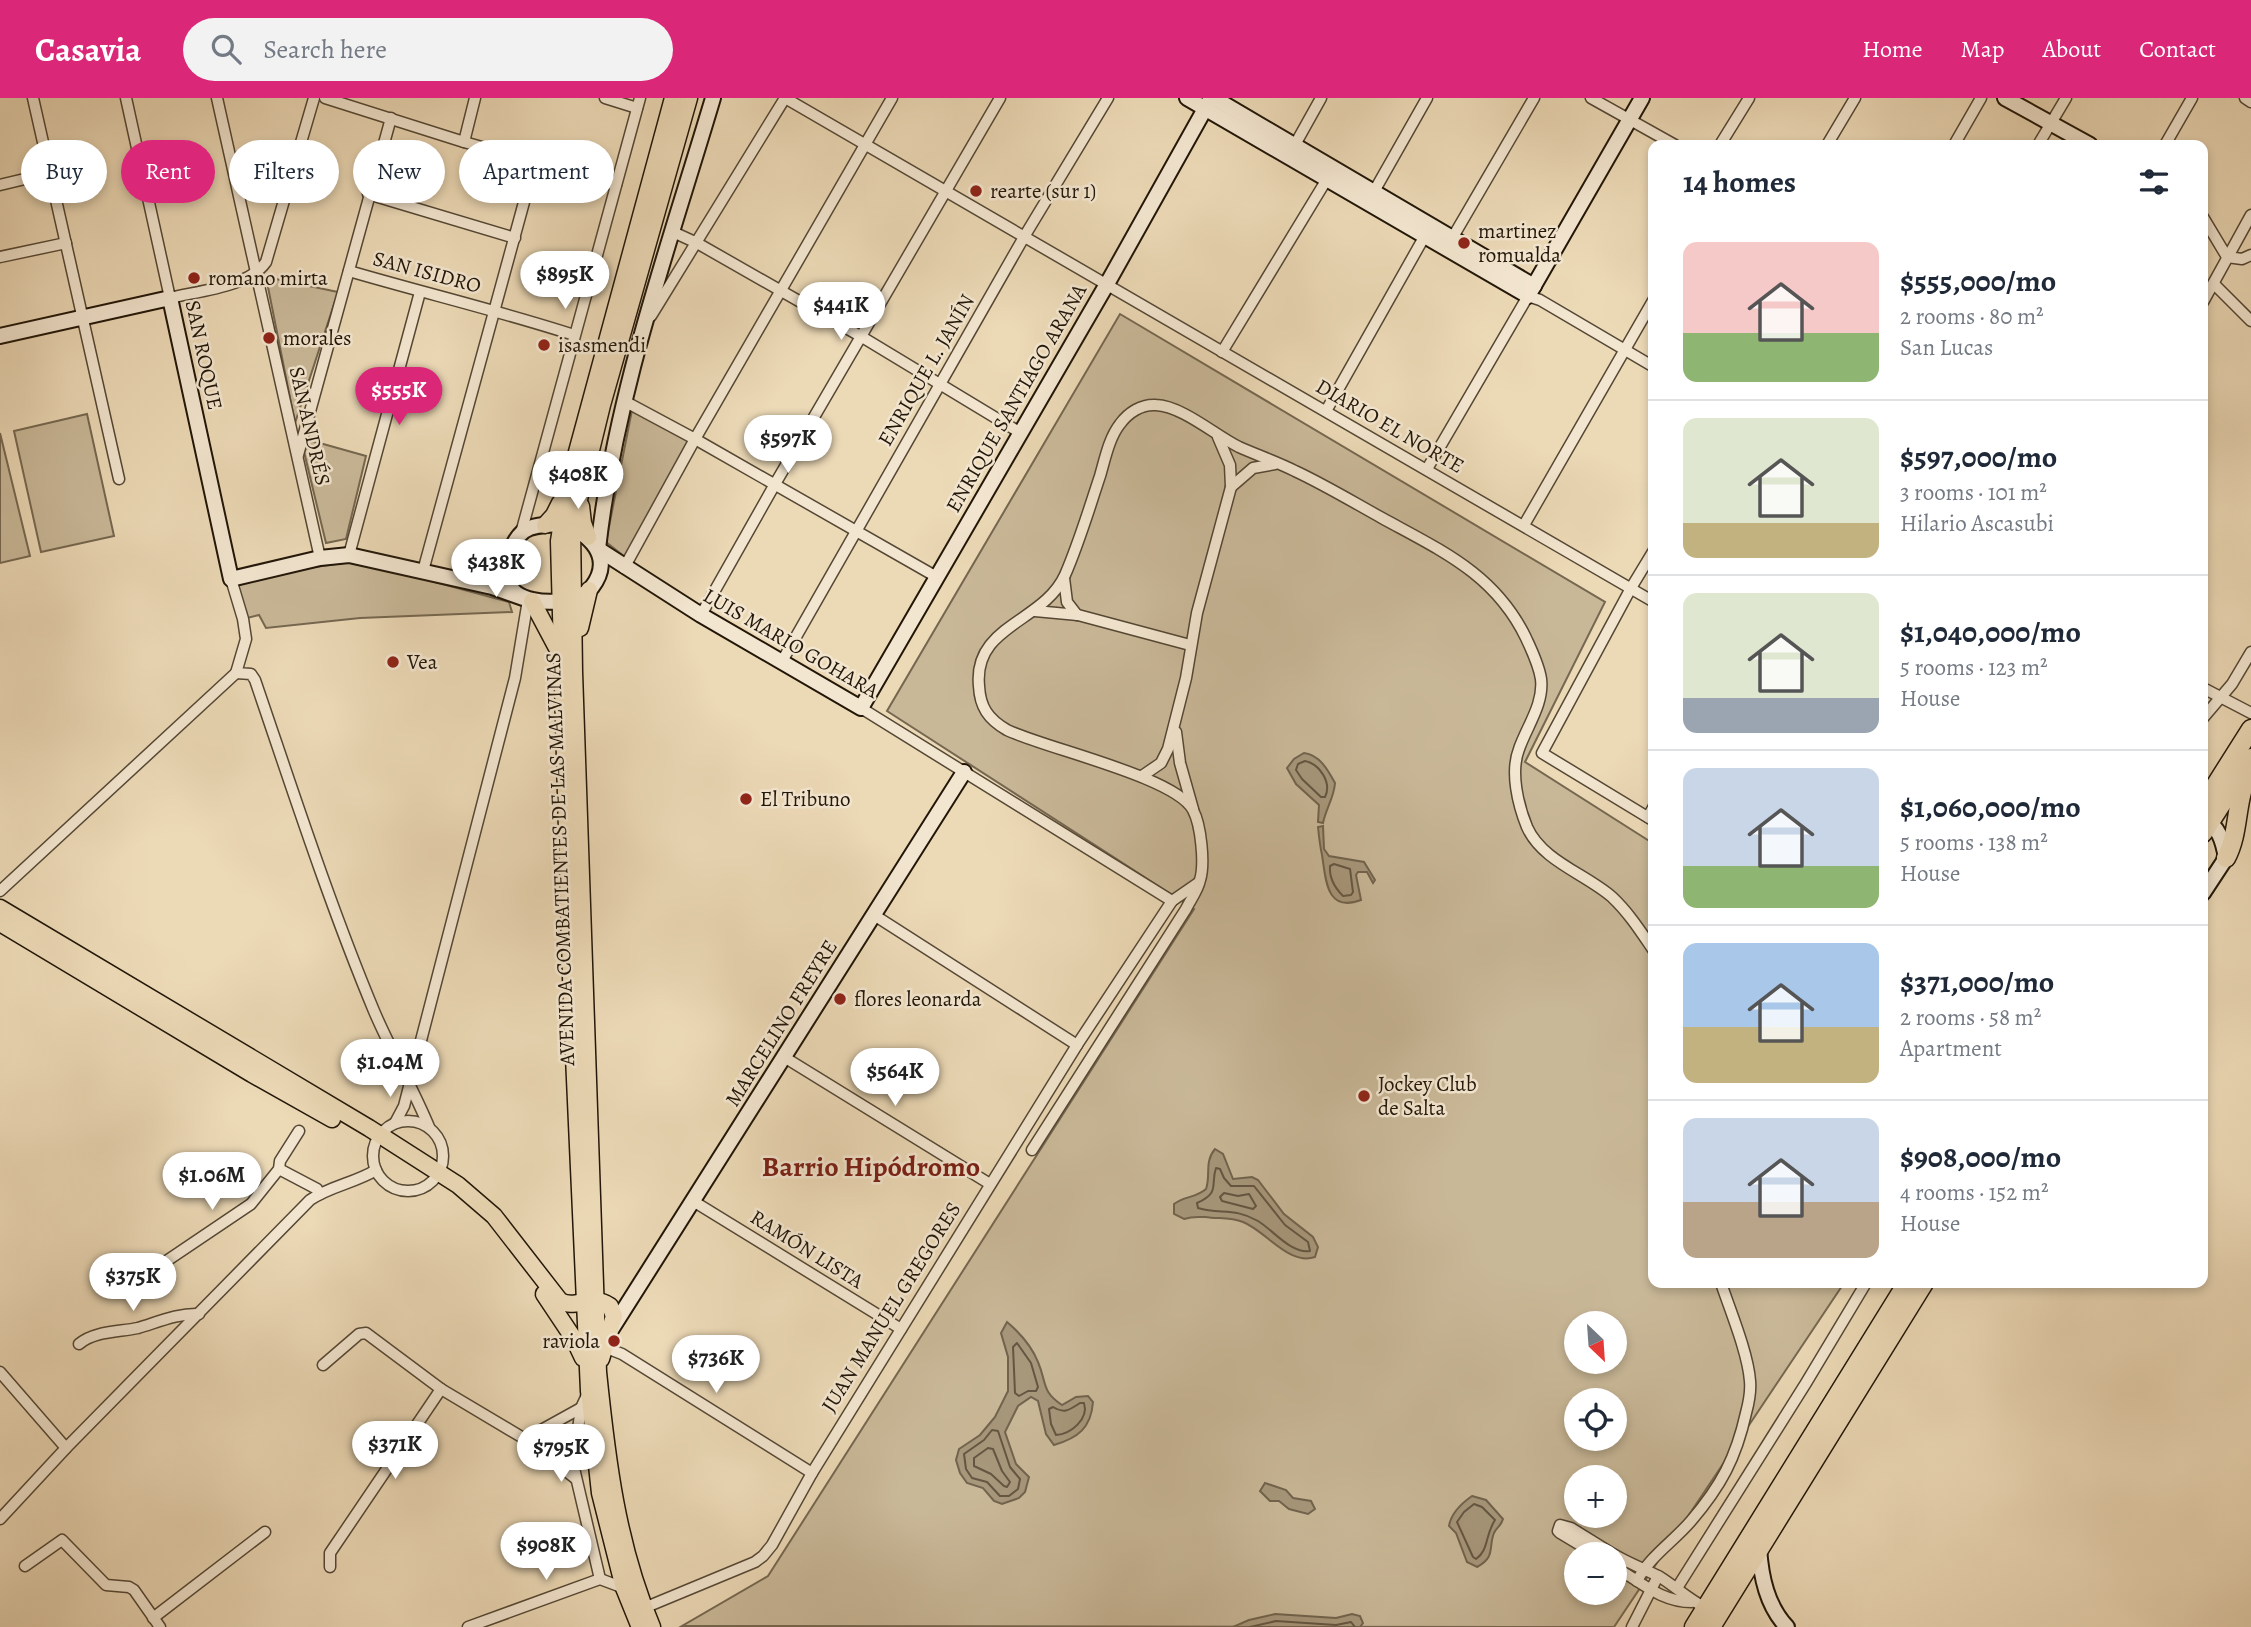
<!DOCTYPE html>
<html lang="en">
<head>
<meta charset="utf-8">
<style>
	:root { --surface:#fff; --page:#f2f2f3; --text:#1f2937; --muted:#747a83; --line:#e0e1e3; --accent:#db2777 }
	body { margin:0; font-family:Alegreya,serif; background:var(--page); color:var(--text); height:100vh; display:flex; flex-direction:column; font-size:26px; white-space:nowrap }
	* { box-sizing:border-box; margin:0 }
	p { font-size:23px; color:var(--muted) }
	.icon { flex:none; width:38px; height:38px; fill:none; stroke:currentColor; stroke-width:2; stroke-linecap:round; stroke-linejoin:round }
	.map { position:relative; flex:1; overflow:hidden }
	.details { position:absolute; left:1648px; top:42px; width:560px; height:1148px; display:flex; flex-direction:column; background:var(--surface); border-radius:14px; box-shadow:0 4px 10px #0003 }
	.details>* { flex:none }
	.guide { position:absolute; left:21px; top:42px; width:665px; height:63px; display:flex; gap:14px }
	.needle { width:46px; rotate:155deg }
	.fabs { position:absolute; left:1564px; top:1213px; display:grid; gap:14px }
	.fabs a { display:grid; place-items:center; width:63px; height:63px; border-radius:50%; background:var(--surface); box-shadow:0 4px 10px #0003; font-size:35px }
	.price { position:absolute; translate:-50% -60px; padding:0 16px; border-radius:24px; background:#fff; color:#222; font-size:23px; line-height:46px; filter:drop-shadow(0 2px 4px #0008) }
	.price::after { content:''; position:absolute; left:50%; top:42px; width:21px; height:16px; margin-left:-10px; background:inherit; clip-path:polygon(0 0,100% 0,50% 100%) }
	.price.on { background:var(--accent); color:#fff }
	ul { padding:0; list-style:none }
	li { display:flex; align-items:center; gap:21px; height:175px; padding:0 35px }
	li+li { border-top:2px solid var(--line) }
	li span { display:grid; place-items:center; flex:none; width:196px; height:140px; border-radius:14px; color:#555 }
	li>.icon { margin-inline-start:auto }
	span .icon { width:84px; height:84px; fill:#fffc; stroke-width:1 }
	li b { font-size:30px }
	h2 { display:flex; justify-content:space-between; align-items:center; height:84px; padding:0 35px; font-size:30px }
	.pill { padding:0 24px; border-radius:32px; background:var(--surface); box-shadow:0 4px 10px #0003; font-size:24px; line-height:63px }
	.pill.on { background:var(--accent); color:#fff }
	header { display:flex; align-items:center; gap:42px; box-sizing:border-box; height:98px; padding:0 35px; background:var(--accent); color:#fff }
	header strong { font-size:33px }
	nav { display:flex; gap:38px; margin-inline-start:auto; font-size:24px }
	.search { width:490px; height:63px; background:var(--page); display:flex; align-items:center; gap:18px; box-sizing:border-box; padding:0 24px; border-radius:38px; color:var(--muted); font-size:26px }
	.map>svg:first-child { display:block }
	.green { fill:#c9b898; stroke:#756750; stroke-width:2; fill-rule:evenodd }
	.water { fill:#a7977b; stroke:#71634d; stroke-width:2 }
	.lines { fill:none; stroke-linecap:round; stroke-linejoin:round }
	.shore { stroke:#645642; stroke-width:2 }
	.street-casing { stroke:#544734; stroke-width:13 }
	.secondary-casing { stroke:#211608; stroke-width:18 }
	.primary-casing { stroke:#211608; stroke-width:19 }
	.highway-casing { stroke:#211608; stroke-width:21 }
	.street { stroke:#f3e6d0; stroke-width:10 }
	.secondary { stroke:#f3e6d0; stroke-width:14 }
	.primary { stroke:#ecd9b6; stroke-width:16 }
	.highway { stroke:#ecd9b6; stroke-width:18 }
	.poi-dot { fill:#8f2418; stroke:#f3e6d0; stroke-width:2.5 }
	.labels { text-anchor:middle; dominant-baseline:central; stroke-width:5; stroke-linejoin:round; paint-order:stroke }
	.poi-label { font-size:21px; fill:#211608; stroke:#f3e6d0; text-anchor:start }
	.street-label { font-size:21px; fill:#211608; stroke:#f3e6d0 }
	.district-label { font-size:28px; font-weight:bold; fill:#7a1f14; stroke:#f3e6d0 }
</style>
</head>
<body>
<header>
<strong>Casavia</strong>
<div class="search"><svg class="icon" aria-label="search" viewBox="0 0 24 24"><circle cx="10" cy="10" r="6"/><path d="M15 15l6 6"/></svg>Search here</div>
<nav><a>Home</a><a>Map</a><a>About</a><a>Contact</a></nav>
</header>
<div class="map">
<svg width="2251" height="1529" viewBox="0 0 2251 1529">
	<rect width="100%" height="100%" fill="#ecd9b6"/>
	<filter id="stains"><feTurbulence type="fractalNoise" baseFrequency=".00286" numOctaves="4"/><feColorMatrix values="0 0 0 0 .2 0 0 0 0 .09 0 0 0 0 .02 0 0 0 .5 -.17"/></filter>
	<radialGradient id="worn" r=".72"><stop offset=".6" stop-color="#630" stop-opacity="0"/><stop offset="1" stop-color="#630" stop-opacity=".3"/></radialGradient>
	<g class="green">
		<path d="M266,179L338,194L295,325Z"/>
		<path d="M1120,216L1605,504L1525,664L1654,746V1185H1844L1614,1529L682,1528L768,1478L1194,811L887,613ZM1577,1225H1615V1264H1577ZM1577,1302H1615V1340H1577ZM1577,1379H1615V1418H1577ZM1577,1456H1615V1494H1577Z"/>
		<path d="M632,312L695,341L625,459L606,444Z"/>
		<path d="M87,316L114,438L41,454L14,333Z"/>
		<path d="M0,335L30,458L0,465Z"/>
		<path d="M309,342L366,358L346,441L326,445L304,354Z"/>
		<path d="M357,463L509,504L512,514L360,520L266,530L259,517L243,521L231,481Z"/>
	</g>
	<g class="water">
		<path d="M1304,655C1320,657 1328,672 1335,685C1334,700 1326,710 1323,725L1318,724L1319,707L1296,686L1287,670L1294,661Z"/>
		<path d="M1323,728L1324,751L1329,758L1364,764L1375,782L1373,785L1367,774H1358L1356,777L1361,802C1326,815 1326,782 1322,757C1320,748 1319,739 1318,729Z"/>
		<path d="M1215,1051L1223,1056L1233,1081L1252,1079L1258,1082L1284,1116L1313,1139L1318,1149L1315,1159C1289,1168 1266,1133 1243,1124C1230,1119 1219,1121 1205,1119C1196,1119 1193,1118 1184,1121L1174,1116V1106C1184,1098 1196,1100 1206,1091C1211,1077 1204,1064 1215,1051Z"/>
		<path d="M1007,1224C1020,1235 1032,1249 1038,1264C1047,1285 1041,1293 1062,1307L1076,1299L1088,1298L1093,1304C1091,1330 1078,1340 1054,1347L1046,1336L1038,1303L1031,1299L1018,1308L1005,1334L1016,1366L1029,1379L1025,1394L1019,1400L1002,1406L994,1403L983,1390L967,1385L960,1375L956,1362L959,1351L980,1337L995,1319L1008,1293V1259L1001,1235Z"/>
		<path d="M1265,1385L1286,1392L1293,1400L1311,1403L1315,1411L1308,1416L1289,1411L1279,1403H1270L1260,1393Z"/>
		<path d="M1472,1398L1486,1402L1503,1421C1501,1428 1497,1429 1494,1435C1488,1450 1496,1459 1477,1469L1467,1464L1456,1435L1449,1428C1451,1415 1462,1405 1472,1398Z"/>
		<path d="M1275,1516L1336,1520L1352,1516L1360,1518L1363,1525L1360,1529H1233L1249,1522Z"/>
	</g>
	<g class="lines">
		<g class="shore">
			<path d="M1305,663C1320,666 1332,685 1325,699H1321L1302,681L1296,672L1298,666Z"/>
			<path d="M1334,766L1350,771L1353,794L1351,797L1343,798C1335,790 1329,780 1330,768Z"/>
			<path d="M1216,1070L1220,1071L1224,1080L1231,1088H1254L1285,1127L1308,1144L1310,1153C1291,1156 1273,1132 1258,1123C1234,1109 1220,1117 1198,1110L1197,1105C1221,1094 1210,1087 1216,1070Z"/>
			<path d="M1224,1095L1238,1098L1249,1096L1256,1108L1253,1111L1222,1103L1220,1099Z"/>
			<path d="M1017,1245L1031,1265L1038,1289L1036,1293H1028L1019,1298L1015,1295L1013,1249Z"/>
			<path d="M1080,1305H1084C1089,1321 1071,1336 1056,1337L1051,1326L1049,1311L1053,1309C1065,1316 1069,1312 1080,1305Z"/>
			<path d="M992,1332L998,1333L1010,1369L1020,1381L1018,1391L1009,1398H1000L987,1384L972,1380L966,1371L964,1356L984,1342Z"/>
			<path d="M988,1350L993,1351L1002,1373L1010,1384L1007,1389L1004,1388L991,1376L974,1368V1360Z"/>
			<path d="M1474,1406L1482,1409L1495,1422C1485,1437 1489,1452 1476,1461L1473,1459L1457,1424L1464,1414Z"/>
			<path d="M1250,1529L1276,1523L1336,1527L1351,1524L1355,1529"/>
		</g>
		<defs>
			<g id="street">
				<path d="M33,0L119,381"/>
				<path d="M126,0L170,200C198,193 249,189 266,164L314,0"/>
				<path d="M217,0L320,460"/>
				<path d="M325,0L464,44L616,87"/>
				<path d="M605,0L637,10"/>
				<path d="M785,0L1654,504"/>
				<path d="M1591,0L1675,47"/>
				<path d="M2245,0L2251,4"/>
				<path d="M464,44L475,0"/>
				<path d="M1720,47L1749,0"/>
				<path d="M1827,47L1855,0"/>
				<path d="M1954,47L1981,0"/>
				<path d="M2038,47L2066,0"/>
				<path d="M2165,47L2192,0"/>
				<path d="M1292,52L1321,0"/>
				<path d="M0,87L50,75"/>
				<path d="M368,96L515,140"/>
				<path d="M1372,97L1427,0"/>
				<path d="M2203,119L2227,159"/>
				<path d="M673,134L697,145L862,239L1019,334"/>
				<path d="M1450,144L1534,0"/>
				<path d="M0,159L66,145"/>
				<path d="M2227,159L2242,161L2251,157"/>
				<path d="M349,173C424,195 500,213 574,237"/>
				<path d="M2214,186L2251,223"/>
				<path d="M2203,204L2251,117"/>
				<path d="M651,218L785,0"/>
				<path d="M1222,254L1327,81"/>
				<path d="M626,304L695,341L935,478"/>
				<path d="M1326,313L1427,134"/>
				<path d="M298,357L391,20"/>
				<path d="M1427,371L1528,198L1540,202L1654,269"/>
				<path d="M1231,389L1253,370L1275,366"/>
				<path d="M1524,427L1654,201"/>
				<path d="M521,435L640,0"/>
				<path d="M1654,452L1631,490L1542,655L1654,723"/>
				<path d="M349,457L420,194"/>
				<path d="M624,470L695,341L892,0"/>
				<path d="M423,473L535,64"/>
				<path d="M1064,480L1067,504L1077,517"/>
				<path d="M231,481L243,521L246,541L236,575L251,576L255,582C293,693 329,805 374,913C391,953 413,990 429,1029"/>
				<path d="M1035,513L1078,517L1190,547"/>
				<path d="M701,517L775,386L1000,0"/>
				<path d="M781,565L1024,139L1108,0"/>
				<path d="M2203,590L2251,615"/>
				<path d="M861,610L1172,803"/>
				<path d="M2203,620L2232,586L2251,554"/>
				<path d="M1176,634L1180,665L1193,711"/>
				<path d="M1142,678L1161,665L1168,651L1186,580L1197,515L1231,389L1230,367L1218,339"/>
				<path d="M1648,719L1654,708"/>
				<path d="M0,793L236,575"/>
				<path d="M874,817L1077,947"/>
				<path d="M784,959L990,1086"/>
				<circle cx="408" cy="1058" r="35"/>
				<path d="M395,1025L404,1008L515,580L528,502"/>
				<path d="M1032,1052L1186,811C1191,801 1198,792 1200,782C1205,766 1201,727 1193,712C1176,679 1044,650 1007,632C988,621 980,609 979,588C973,527 1043,525 1065,477C1079,445 1089,411 1100,378C1105,361 1109,340 1120,326C1128,315 1141,306 1156,307C1182,308 1215,337 1239,349C1257,357 1277,364 1295,373C1325,387 1353,404 1382,420C1442,453 1495,476 1526,540C1532,553 1539,567 1541,581C1544,606 1527,628 1519,651C1510,674 1518,707 1527,729C1542,763 1586,776 1612,799C1629,815 1641,834 1654,853"/>
				<path d="M279,1071L317,1091L320,1096"/>
				<path d="M693,1103L901,1231"/>
				<path d="M122,1193L251,1106L279,1071L280,1063L299,1033"/>
				<path d="M79,1246C94,1233 119,1234 138,1230C158,1224 178,1215 199,1216"/>
				<path d="M604,1249L622,1256L812,1375"/>
				<path d="M323,1267L359,1236L366,1235L441,1291L525,1341L575,1380"/>
				<path d="M0,1274L66,1350"/>
				<path d="M587,1297L581,1310L573,1366L600,1481"/>
				<path d="M525,1341L581,1310"/>
				<path d="M0,1421L66,1350L310,1102C330,1088 355,1085 376,1072"/>
				<path d="M1595,1456L1560,1435L1558,1433L1560,1427L1571,1430L1613,1456"/>
				<path d="M1615,1457C1630,1466 1645,1471 1660,1479C1676,1489 1689,1502 1706,1510"/>
				<path d="M25,1468L62,1442L106,1487L129,1489L134,1492L160,1529"/>
				<path d="M330,1469V1455L441,1291"/>
				<path d="M1615,1469C1641,1484 1661,1504 1692,1504"/>
				<path d="M1637,1483C1650,1458 1673,1444 1691,1423C1721,1388 1736,1360 1746,1315C1749,1304 1751,1294 1750,1283C1748,1255 1730,1212 1721,1185"/>
				<path d="M1677,1490L1806,1285L1866,1185"/>
				<path d="M644,1510L755,1464L763,1458L772,1447L812,1375L1077,947L1172,803L1198,785"/>
				<path d="M153,1520L265,1434"/>
				<path d="M468,1529L600,1481L624,1490"/>
				<path d="M1632,1529L1658,1478"/>
			</g>
			<g id="secondary">
				<path d="M1187,0L1528,198L1642,0"/>
				<path d="M1214,0L1534,188"/>
				<path d="M2005,0L2090,47"/>
				<path d="M0,238L170,200L231,481L320,460L349,457L492,489L523,500"/>
				<path d="M560,426C589,434 615,459 592,489C578,507 533,508 516,495C500,483 508,445 524,433C534,426 548,427 560,426Z"/>
				<path d="M598,451L701,517L861,610L1107,186L1211,0"/>
				<path d="M598,451C615,297 669,148 713,0"/>
				<path d="M2203,719C2219,729 2223,743 2226,760L2203,795"/>
				<path d="M611,1232L964,674"/>
				<path d="M1759,1450C1761,1479 1767,1508 1787,1529"/>
			</g>
			<g id="primary">
				<path d="M581,408L583,425L588,439"/>
				<path d="M545,427L554,417L560,405"/>
				<path d="M532,503L557,550"/>
				<path d="M580,530L589,492"/>
				<path d="M0,810L369,1030L458,1087L494,1118L560,1203C576,1212 591,1195 610,1208L614,1218L601,1261"/>
				<path d="M0,825L252,976L332,1021"/>
				<path d="M544,1196L574,1241L583,1260"/>
				<path d="M639,1527L624,1490L600,1395L589,1293L572,914L559,443L568,387L673,0"/>
				<path d="M652,1529C617,1447 607,1362 598,1274L574,574L572,430L602,307L689,0"/>
			</g>
			<g id="highway">
				<path d="M2203,707L2251,631"/>
				<path d="M2203,735L2251,660"/>
				<path d="M2226,760C2241,732 2234,699 2251,673"/>
				<path d="M1694,1529L1907,1185"/>
				<path d="M1711,1529L1924,1185"/>
			</g>
		</defs>
		<use href="#street" class="street-casing"/>
		<use href="#secondary" class="secondary-casing"/>
		<use href="#primary" class="primary-casing"/>
		<use href="#highway" class="highway-casing"/>
		<use href="#street" class="street"/>
		<use href="#secondary" class="secondary"/>
		<use href="#primary" class="primary"/>
		<use href="#highway" class="highway"/>
	</g>
	<g class="poi-dot">
		<circle cx="976" cy="93" r="7"/>
		<circle cx="1464" cy="145" r="7"/>
		<circle cx="194" cy="180" r="7"/>
		<circle cx="269" cy="240" r="7"/>
		<circle cx="544" cy="247" r="7"/>
		<circle cx="393" cy="564" r="7"/>
		<circle cx="746" cy="701" r="7"/>
		<circle cx="840" cy="901" r="7"/>
		<circle cx="1364" cy="998" r="7"/>
		<circle cx="614" cy="1243" r="7"/>
	</g>
	<g class="labels">
		<g class="poi-label">
			<text x="990" y="93">rearte (sur 1)</text>
			<text x="1478" y="133">martinez<tspan x="1478" dy="24">romualda</tspan></text>
			<text x="208" y="180">romano mirta</text>
			<text x="283" y="240">morales</text>
			<text x="558" y="247">isasmendi</text>
			<text x="407" y="564">Vea</text>
			<text x="760" y="701">El Tribuno</text>
			<text x="854" y="901">flores leonarda</text>
			<text x="1378" y="986">Jockey Club<tspan x="1378" dy="24">de Salta</tspan></text>
			<text x="600" y="1243" text-anchor="end">raviola</text>
		</g>
		<g class="street-label">
			<text transform="translate(427 174) rotate(15)">SAN ISIDRO</text>
			<text transform="translate(204 257) rotate(78)">SAN ROQUE</text>
			<text transform="translate(926 272) rotate(-60)">ENRIQUE L. JANÍN</text>
			<text transform="translate(1016 300) rotate(-60)">ENRIQUE SANTIAGO ARANA</text>
			<text transform="translate(310 328) rotate(77)">SAN ANDRÉS</text>
			<text transform="translate(1390 328) rotate(30)">DIARIO EL NORTE</text>
			<text transform="translate(791 545) rotate(30)">LUIS MARIO GOHARA</text>
			<text transform="translate(560 761) rotate(-92)">AVENIDA COMBATIENTES DE LAS MALVINAS</text>
			<text transform="translate(781 925) rotate(-58)">MARCELINO FREYRE</text>
			<text transform="translate(807 1151) rotate(32)">RAMÓN LISTA</text>
			<text transform="translate(891 1209) rotate(-58)">JUAN MANUEL GREGORES</text>
		</g>
		<g class="district-label">
			<text x="871" y="1069">Barrio Hipódromo</text>
		</g>
	</g>
	<rect width="100%" height="100%" filter="url(#stains)"/>
	<rect width="100%" height="100%" fill="url(#worn)"/>
</svg>
<div class="fabs">
<a><svg class="needle" viewBox="-14 -14 28 28"><path d="M0-13l5 13h-10z" fill="#e53935"/><path d="M0 13l5-13h-10z" fill="#747a83"/></svg></a>
<a><svg class="icon" aria-label="locate" viewBox="0 0 24 24"><circle cx="12" cy="12" r="6"/><path d="M12 2v4M12 18v4M2 12h4M18 12h4"/></svg></a>
<a>+</a>
<a>−</a>
</div>
<b class="price" style="left:565px;top:213px">$895K</b>
<b class="price" style="left:841px;top:244px">$441K</b>
<b class="price on" style="left:399px;top:329px">$555K</b>
<b class="price" style="left:788px;top:377px">$597K</b>
<b class="price" style="left:578px;top:413px">$408K</b>
<b class="price" style="left:496px;top:501px">$438K</b>
<b class="price" style="left:390px;top:1001px">$1.04M</b>
<b class="price" style="left:895px;top:1010px">$564K</b>
<b class="price" style="left:212px;top:1114px">$1.06M</b>
<b class="price" style="left:133px;top:1215px">$375K</b>
<b class="price" style="left:716px;top:1297px">$736K</b>
<b class="price" style="left:395px;top:1383px">$371K</b>
<b class="price" style="left:561px;top:1386px">$795K</b>
<b class="price" style="left:546px;top:1484px">$908K</b>
<div class="guide">
<a class="pill">Buy</a>
<a class="pill on">Rent</a>
<a class="pill">Filters</a>
<a class="pill">New</a>
<a class="pill">Apartment</a>
</div>
<section class="details">
<h2>14 homes<svg class="icon" aria-label="filters" viewBox="0 0 24 24"><path d="M4 7h16M4 17h16"/><circle cx="9" cy="7" r="2"/><circle cx="15" cy="17" r="2"/></svg></h2>
<ul>
<li><span style="background:linear-gradient(#f6c9c9 65%,#8fb573 0)"><svg class="icon" aria-label="home" viewBox="0 0 24 24"><path d="M3 11l9-7 9 7M6 9v11h12V9"/></svg></span><div><b>$555,000/mo</b><p>2 rooms · 80 m²</p><p>San Lucas</p></div></li>
<li><span style="background:linear-gradient(#dfe7d0 75%,#c2b280 0)"><svg class="icon" aria-label="home" viewBox="0 0 24 24"><path d="M3 11l9-7 9 7M6 9v11h12V9"/></svg></span><div><b>$597,000/mo</b><p>3 rooms · 101 m²</p><p>Hilario Ascasubi</p></div></li>
<li><span style="background:linear-gradient(#dfe7d0 75%,#9aa5b1 0)"><svg class="icon" aria-label="home" viewBox="0 0 24 24"><path d="M3 11l9-7 9 7M6 9v11h12V9"/></svg></span><div><b>$1,040,000/mo</b><p>5 rooms · 123 m²</p><p>House</p></div></li>
<li><span style="background:linear-gradient(#c9d6e8 70%,#8fb573 0)"><svg class="icon" aria-label="home" viewBox="0 0 24 24"><path d="M3 11l9-7 9 7M6 9v11h12V9"/></svg></span><div><b>$1,060,000/mo</b><p>5 rooms · 138 m²</p><p>House</p></div></li>
<li><span style="background:linear-gradient(#a9c7e8 60%,#c2b280 0)"><svg class="icon" aria-label="home" viewBox="0 0 24 24"><path d="M3 11l9-7 9 7M6 9v11h12V9"/></svg></span><div><b>$371,000/mo</b><p>2 rooms · 58 m²</p><p>Apartment</p></div></li>
<li><span style="background:linear-gradient(#c9d6e8 60%,#b9a48a 0)"><svg class="icon" aria-label="home" viewBox="0 0 24 24"><path d="M3 11l9-7 9 7M6 9v11h12V9"/></svg></span><div><b>$908,000/mo</b><p>4 rooms · 152 m²</p><p>House</p></div></li>
</ul>
</section>
</div>
</body>
</html>
